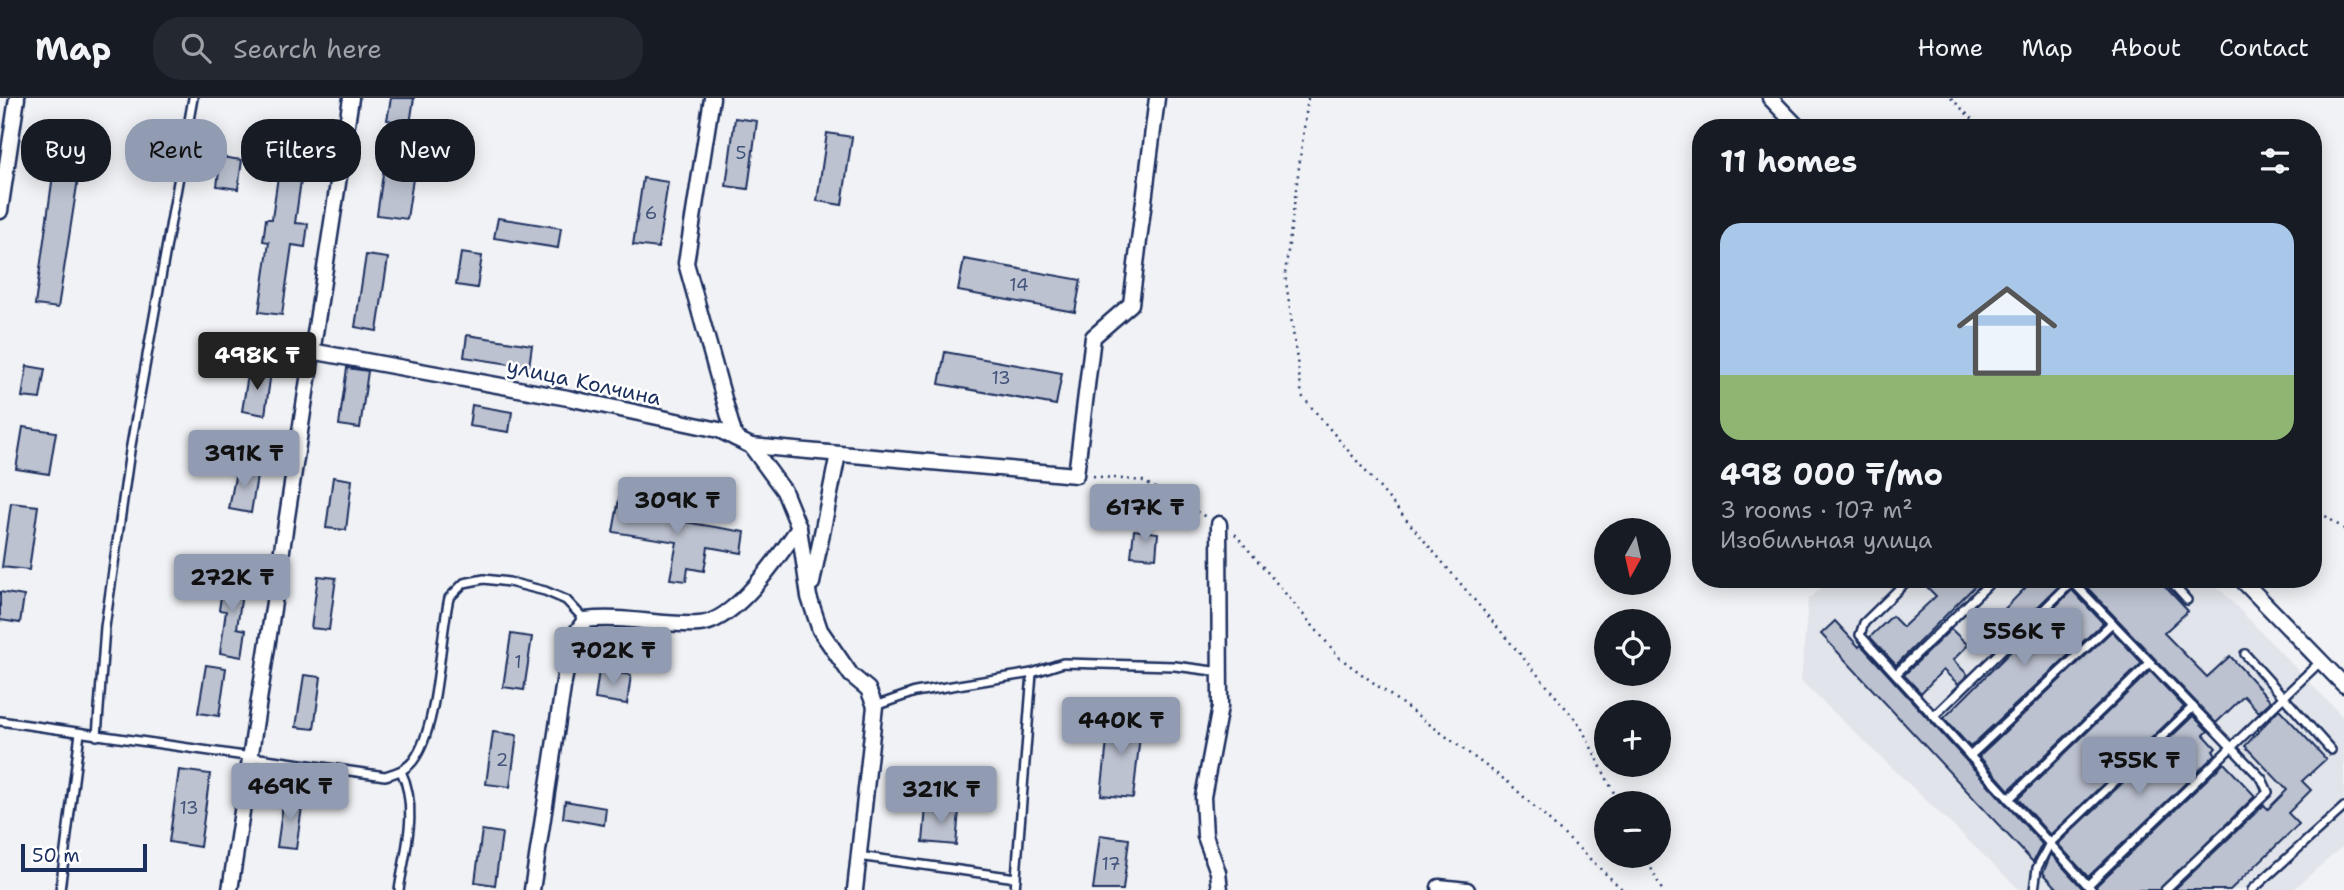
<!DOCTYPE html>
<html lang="en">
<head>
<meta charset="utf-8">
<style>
	:root { --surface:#171b24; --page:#242831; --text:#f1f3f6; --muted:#9ea1a6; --line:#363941; --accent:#919bb2 }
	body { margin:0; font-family:"Shantell Sans",sans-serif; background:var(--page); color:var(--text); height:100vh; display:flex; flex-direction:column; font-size:26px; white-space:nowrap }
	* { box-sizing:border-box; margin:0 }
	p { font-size:23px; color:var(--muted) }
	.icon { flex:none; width:38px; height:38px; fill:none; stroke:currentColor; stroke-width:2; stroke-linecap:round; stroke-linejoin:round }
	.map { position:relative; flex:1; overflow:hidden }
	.drawer { position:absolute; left:1692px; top:21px; width:630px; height:469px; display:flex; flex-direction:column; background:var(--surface); border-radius:28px; box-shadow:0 4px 18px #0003 }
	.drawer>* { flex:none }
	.guide { position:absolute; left:21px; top:21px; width:665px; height:63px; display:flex; gap:14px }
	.needle { width:46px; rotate:188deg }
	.tools { position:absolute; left:1594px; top:420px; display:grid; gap:14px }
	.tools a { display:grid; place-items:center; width:77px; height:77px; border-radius:50%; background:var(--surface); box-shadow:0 4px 18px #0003; font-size:35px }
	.scale { position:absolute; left:21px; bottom:18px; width:126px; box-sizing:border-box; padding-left:7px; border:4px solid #1b2f5e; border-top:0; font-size:19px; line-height:24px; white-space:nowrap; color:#1b2f5e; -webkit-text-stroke:5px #fff; paint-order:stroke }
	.price { position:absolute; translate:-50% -60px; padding:0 16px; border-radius:7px; background:var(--accent); color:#111; font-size:23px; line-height:46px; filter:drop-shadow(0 2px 4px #0008) }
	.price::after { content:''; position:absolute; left:50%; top:42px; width:21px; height:16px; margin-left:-10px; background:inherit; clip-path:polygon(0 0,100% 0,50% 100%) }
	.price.active { background:#222; color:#fff }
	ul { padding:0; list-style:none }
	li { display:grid; align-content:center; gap:14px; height:371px; padding:0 28px }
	li span { display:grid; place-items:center; height:217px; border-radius:21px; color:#555 }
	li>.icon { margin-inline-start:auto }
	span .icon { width:126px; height:126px; fill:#fffc; stroke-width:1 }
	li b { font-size:30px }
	h2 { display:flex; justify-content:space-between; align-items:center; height:84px; padding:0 28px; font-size:30px }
	.pill { padding:0 24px; border-radius:28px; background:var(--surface); box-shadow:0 4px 18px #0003; font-size:24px; line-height:63px }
	.pill.active { background:var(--accent); color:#111 }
	header { display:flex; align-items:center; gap:42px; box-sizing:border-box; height:98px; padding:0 35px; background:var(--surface); border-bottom:2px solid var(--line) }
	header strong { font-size:33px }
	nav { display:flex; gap:38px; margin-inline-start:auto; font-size:24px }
	.search { width:490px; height:63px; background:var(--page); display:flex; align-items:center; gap:18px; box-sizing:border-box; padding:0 24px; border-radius:28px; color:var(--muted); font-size:26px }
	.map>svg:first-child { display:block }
	.built { fill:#e1e4ea }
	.building { fill:#bcc2d0; stroke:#1b2f5e; stroke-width:2 }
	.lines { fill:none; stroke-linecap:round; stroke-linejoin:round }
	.service-casing { stroke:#1b2f5e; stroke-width:12 }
	.minor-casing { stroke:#1b2f5e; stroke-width:19 }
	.path { stroke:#1b2f5e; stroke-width:2.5; stroke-dasharray:2 5; stroke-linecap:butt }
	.service { stroke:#fff; stroke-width:7 }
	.minor { stroke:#fff; stroke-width:14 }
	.labels { text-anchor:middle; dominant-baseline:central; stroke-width:5; stroke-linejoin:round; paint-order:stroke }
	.number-label { font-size:18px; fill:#43547a }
	.street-label { font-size:21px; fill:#1b2f5e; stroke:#fff }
</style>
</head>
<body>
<header>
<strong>Map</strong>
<div class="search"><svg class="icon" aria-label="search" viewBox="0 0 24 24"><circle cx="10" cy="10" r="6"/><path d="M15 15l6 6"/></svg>Search here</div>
<nav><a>Home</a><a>Map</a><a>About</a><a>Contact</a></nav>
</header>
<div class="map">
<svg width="2344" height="792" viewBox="0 0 2344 792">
	<rect width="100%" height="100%" fill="#f1f2f5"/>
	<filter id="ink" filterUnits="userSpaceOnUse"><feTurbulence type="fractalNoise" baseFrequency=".0143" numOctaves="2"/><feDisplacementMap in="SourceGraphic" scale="14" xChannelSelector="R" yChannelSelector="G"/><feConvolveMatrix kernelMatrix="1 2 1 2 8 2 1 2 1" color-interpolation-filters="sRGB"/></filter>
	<g filter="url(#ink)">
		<path class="built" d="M1831,481H2210L2344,620V747L2293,792H2020L1801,583L1808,502Z"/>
		<g class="building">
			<path d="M391,0H414L410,26L387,22Z"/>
			<path d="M735,20L757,23L748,91L726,88Z"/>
			<path d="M827,35L852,39L842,107L817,103Z"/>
			<path d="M282,50L305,54L295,125L308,126L305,149L292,147L282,217L259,214L269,144L263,143L266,121H272Z"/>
			<path d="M221,59L242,62L238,91L217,88Z"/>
			<path d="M384,69L414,74L407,121L377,117Z"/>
			<path d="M53,77L78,81L58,210L35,207Z"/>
			<path d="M643,80L668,84L658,150L633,147Z"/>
			<path d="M498,120L561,130L558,150L494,140Z"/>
			<path d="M461,155L482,158L477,190L456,187Z"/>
			<path d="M366,157L388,160L377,233L355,229Z"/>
			<path d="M964,161L1081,182L1075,214L958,193Z"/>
			<path d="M467,237L532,247L529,269L464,259Z"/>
			<path d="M945,254L1062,275L1056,307L939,286Z"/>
			<path d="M27,268L45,271L40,301L22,299Z"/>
			<path d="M347,270L368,273L360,330L339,327Z"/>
			<path d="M249,271L271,274L265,317L242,313Z"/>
			<path d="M472,307L512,314L509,334L469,328Z"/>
			<path d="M23,329L56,334L49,376L16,371Z"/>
			<path d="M237,368L258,372L251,415L229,411Z"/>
			<path d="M333,379L352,382L346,432L326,430Z"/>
			<path d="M619,401L645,405L643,417L745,434L742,455L708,449L704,473L688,470L686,483L670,481L677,444L613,434Z"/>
			<path d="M11,405L38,408L29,472L2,469Z"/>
			<path d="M1134,432L1158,435L1156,460L1131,458Z"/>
			<path d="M225,472L245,475L237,530L246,532L242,559L220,555L226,513L219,512Z"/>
			<path d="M318,478L336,480L329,532L311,530Z"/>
			<path d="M1933,481H1982L1896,567L1870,539L1892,518L1903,529L1936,498L1926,488Z"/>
			<path d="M2034,481L2064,483L2000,546L1985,531Z"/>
			<path d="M2079,481H2158L2188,513L2164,535L2207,579L2230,558L2271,603L2259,614L2244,598L2216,625Z"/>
			<path d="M2072,492L2103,525L1970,649L1944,620Z"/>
			<path d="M0,494L24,498L20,525L0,522Z"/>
			<path d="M1835,523L1859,549L1861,547L2042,746L2033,764L1821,536Z"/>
			<path d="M1951,531L1968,547L1953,562L1968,577L1958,586L1943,572L1921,595L1904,577Z"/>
			<path d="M2112,533L2142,565L2009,692L1979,658Z"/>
			<path d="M511,536L532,539L524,592L503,589Z"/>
			<path d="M206,567L226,570L219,618L198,615Z"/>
			<path d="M599,572L631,577L627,606L595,601Z"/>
			<path d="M2150,573L2184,609L2050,737L2018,701Z"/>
			<path d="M304,577L321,579L314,631L296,629Z"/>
			<path d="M2279,611L2326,661L2302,683L2311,692L2288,715L2299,726L2230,792H2174L2264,707L2268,711L2287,692L2245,648Z"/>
			<path d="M1110,617L1142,620L1133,700L1101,697Z"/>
			<path d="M2193,618L2208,633L2204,637L2216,650L2213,653L2216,656L2088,779L2058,746Z"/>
			<path d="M493,634L517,637L510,689L486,686Z"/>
			<path d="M2224,665L2255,698L2159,792H2098L2096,788Z"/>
			<path d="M179,672L210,676L200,749L169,744Z"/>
			<path d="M284,699L303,702L296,751L277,749Z"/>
			<path d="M565,703L606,710L604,727L563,720Z"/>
			<path d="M926,709L959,712L956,747L923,744Z"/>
			<path d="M482,732L502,735L495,787L475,784Z"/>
			<path d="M1100,737L1129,741L1123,792H1093Z"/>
			<path d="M2051,756L2084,792H2059L2043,775Z"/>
		</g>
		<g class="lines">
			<defs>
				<g id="service">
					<path d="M1909,481L1864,525L1860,537L2092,792"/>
					<path d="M2070,481L2262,681L2268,694L2165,792"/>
					<path d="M2168,481L2187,502"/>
					<path d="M2245,556L2331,652"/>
					<path d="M1896,576L1994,481"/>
					<path d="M875,608L915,594L1032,575L1063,565L1175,568L1221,574"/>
					<path d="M1934,618L2072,484"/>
					<path d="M0,623L385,678C395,675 406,672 413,663C439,629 439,544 449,500L464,485L484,481L509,484L545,493L566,502L585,522"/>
					<path d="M97,638L105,529L130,353L193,0"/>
					<path d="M1970,658L2112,525"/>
					<path d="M2009,701L2150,565"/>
					<path d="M858,758L1016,780"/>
					<path d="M2088,787L2321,563"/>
					<path d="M60,792L80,635"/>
					<path d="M399,792C405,753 419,710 401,673"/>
					<path d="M1015,792L1032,575"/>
					<path d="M2034,792L2037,770L2050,745L2193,609"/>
					<path d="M2252,792L2344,709"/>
				</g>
				<g id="minor">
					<path d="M712,0L686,165L735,340"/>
					<path d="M1770,0L1799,30"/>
					<path d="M0,113L17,0"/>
					<path d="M311,253L568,300L719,332L751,348L784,393L799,430L809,499L820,532L851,577L868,591L875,608L855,792"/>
					<path d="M751,348L1076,377L1093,239L1131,206L1157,0"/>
					<path d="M1219,426L1220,609L1203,699L1205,738L1218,774L1220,792"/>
					<path d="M2241,481L2344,587"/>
					<path d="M812,485L838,356"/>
					<path d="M1439,789L1467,792"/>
					<path d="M230,792L351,0"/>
					<path d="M532,792L564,583L573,539L585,522C624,517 660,528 699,526C736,524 779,457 799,430"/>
				</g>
			</defs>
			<use href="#service" class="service-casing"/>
			<use href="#minor" class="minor-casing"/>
			<g class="path">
				<path d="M1308,0L1285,176L1302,298L1580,627L1619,705"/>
				<path d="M1951,0L1981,30"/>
				<path d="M1093,378L1143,383L1206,419"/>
				<path d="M2314,410L2344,431"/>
				<path d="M1235,436L1340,560L1509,685L1623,792"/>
				<path d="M1645,758L1662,792"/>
			</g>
			<use href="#service" class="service"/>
			<use href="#minor" class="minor"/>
		</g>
	</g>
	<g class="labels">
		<g class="number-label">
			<text x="741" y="55">5</text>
			<text x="651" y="115">6</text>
			<text x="1019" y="187">14</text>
			<text x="1001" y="280">13</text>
			<text x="518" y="564">1</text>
			<text x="502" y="662">2</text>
			<text x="189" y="710">13</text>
			<text x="1111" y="766">17</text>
		</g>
		<g class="street-label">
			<text transform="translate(584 284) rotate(12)">улица Колчина</text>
		</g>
	</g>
</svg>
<div class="tools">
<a><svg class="needle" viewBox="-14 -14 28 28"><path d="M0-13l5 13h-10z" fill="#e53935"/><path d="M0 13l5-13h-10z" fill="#9ea1a6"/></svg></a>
<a><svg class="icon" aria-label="locate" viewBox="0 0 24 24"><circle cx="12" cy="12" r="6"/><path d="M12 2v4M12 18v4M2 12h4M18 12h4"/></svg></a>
<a>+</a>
<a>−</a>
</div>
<div class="scale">50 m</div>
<b class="price active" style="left:257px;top:294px">498K ₸</b>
<b class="price" style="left:244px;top:392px">391K ₸</b>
<b class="price" style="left:677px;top:439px">309K ₸</b>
<b class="price" style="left:1145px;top:446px">617K ₸</b>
<b class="price" style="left:232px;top:516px">272K ₸</b>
<b class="price" style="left:2024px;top:570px">556K ₸</b>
<b class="price" style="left:613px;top:589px">702K ₸</b>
<b class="price" style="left:1121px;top:659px">440K ₸</b>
<b class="price" style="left:2139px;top:699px">755K ₸</b>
<b class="price" style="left:290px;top:725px">469K ₸</b>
<b class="price" style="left:941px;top:728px">321K ₸</b>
<div class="guide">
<a class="pill">Buy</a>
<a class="pill active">Rent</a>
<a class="pill">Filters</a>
<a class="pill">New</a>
</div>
<section class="drawer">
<h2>11 homes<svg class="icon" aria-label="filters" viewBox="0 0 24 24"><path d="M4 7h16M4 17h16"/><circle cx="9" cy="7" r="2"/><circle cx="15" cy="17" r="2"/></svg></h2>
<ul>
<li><span style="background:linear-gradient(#a9c7e8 70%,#8fb573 0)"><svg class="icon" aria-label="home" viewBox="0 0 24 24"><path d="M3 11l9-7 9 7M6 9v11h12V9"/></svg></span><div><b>498 000 ₸/mo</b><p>3 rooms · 107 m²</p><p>Изобильная улица</p></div></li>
</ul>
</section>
</div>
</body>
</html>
